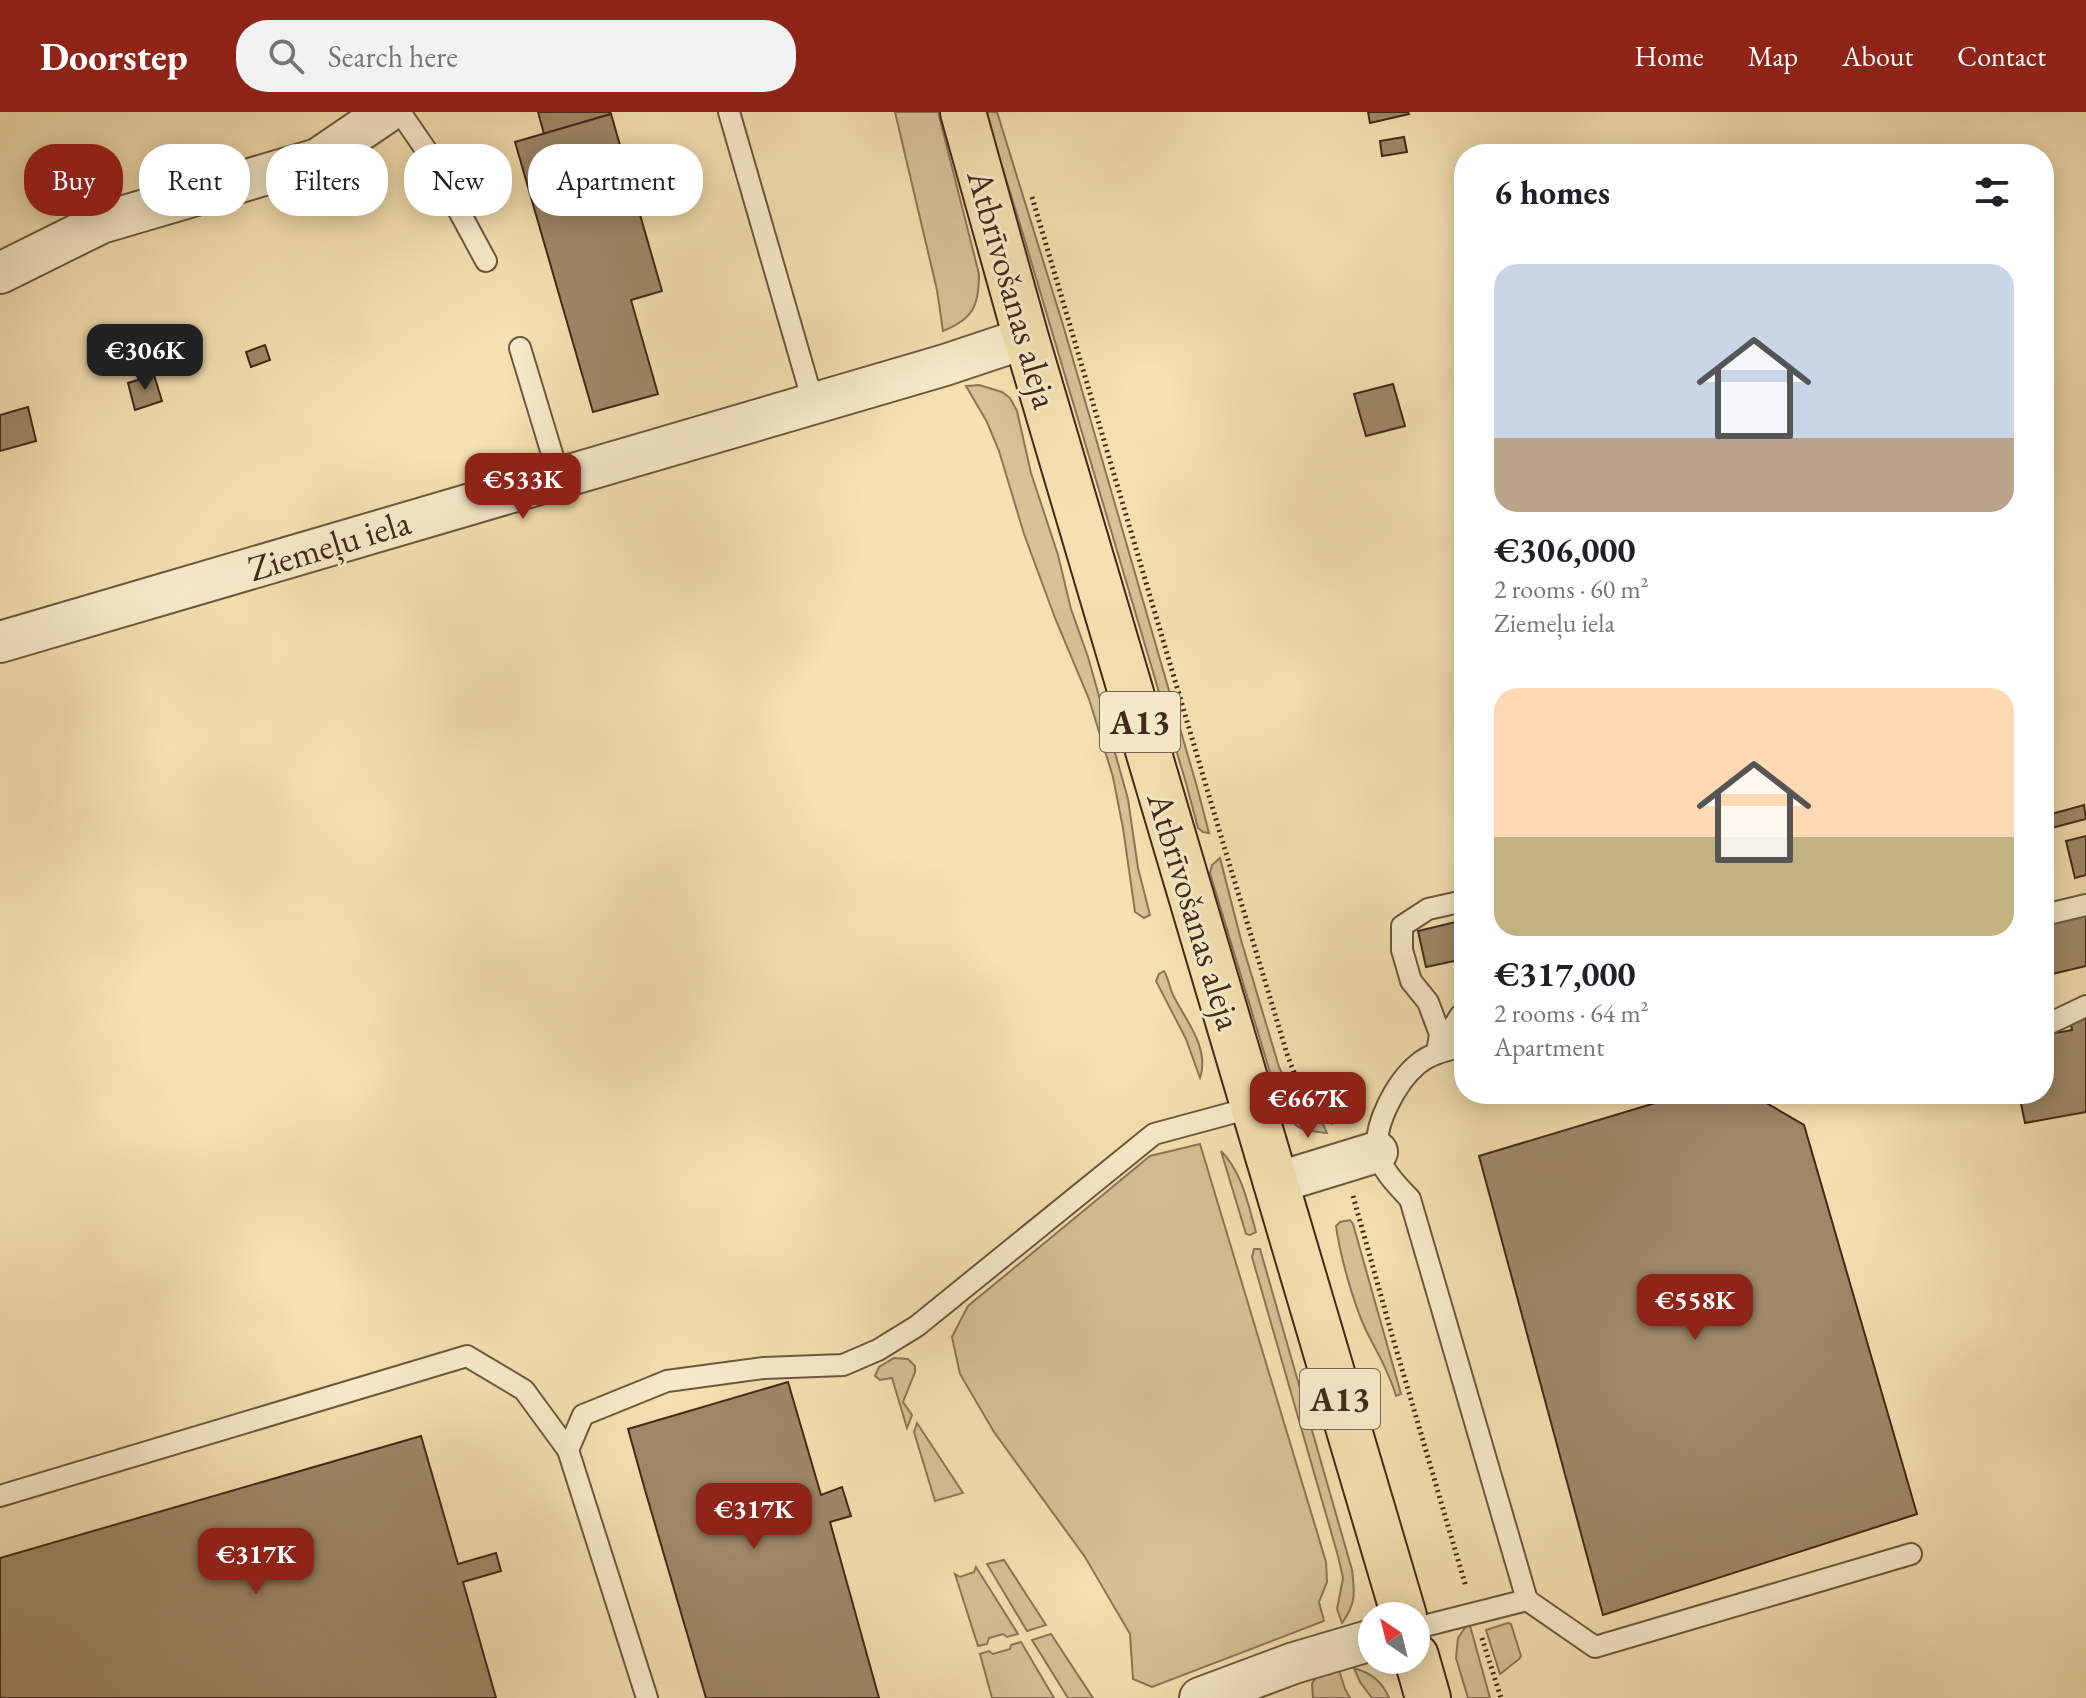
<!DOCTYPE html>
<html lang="en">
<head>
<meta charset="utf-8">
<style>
	:root { --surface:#fff; --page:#f2f2f2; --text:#202124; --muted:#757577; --accent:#8f2418 }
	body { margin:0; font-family:"EB Garamond",serif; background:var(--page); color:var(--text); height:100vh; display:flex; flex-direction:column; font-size:30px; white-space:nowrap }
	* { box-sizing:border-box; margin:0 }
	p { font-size:26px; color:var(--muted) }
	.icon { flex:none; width:44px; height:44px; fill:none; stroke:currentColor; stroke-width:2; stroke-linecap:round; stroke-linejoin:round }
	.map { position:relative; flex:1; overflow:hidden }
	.panel { position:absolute; left:1454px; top:32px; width:600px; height:960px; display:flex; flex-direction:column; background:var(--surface); border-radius:32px; box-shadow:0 4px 20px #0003 }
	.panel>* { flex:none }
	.top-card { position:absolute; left:24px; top:32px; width:760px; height:72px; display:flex; gap:16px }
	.needle { width:52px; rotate:325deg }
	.tools { position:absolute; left:1358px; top:1490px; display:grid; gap:16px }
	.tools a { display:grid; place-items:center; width:72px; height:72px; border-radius:50%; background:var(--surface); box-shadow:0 4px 20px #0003; font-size:40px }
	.price { position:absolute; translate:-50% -68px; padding:0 18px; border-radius:16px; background:var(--accent); color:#fff; font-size:26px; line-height:52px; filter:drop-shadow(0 2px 4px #0008) }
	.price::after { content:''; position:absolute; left:50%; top:48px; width:24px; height:18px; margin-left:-12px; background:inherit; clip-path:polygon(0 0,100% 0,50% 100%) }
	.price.selected { background:#222; color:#fff }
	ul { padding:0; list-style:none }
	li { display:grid; align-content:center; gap:16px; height:424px; padding:0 40px }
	li span { display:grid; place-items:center; height:248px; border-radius:24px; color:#555 }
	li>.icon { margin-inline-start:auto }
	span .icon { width:144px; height:144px; fill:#fffc; stroke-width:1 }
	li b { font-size:34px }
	h2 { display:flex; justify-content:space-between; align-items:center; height:96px; padding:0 40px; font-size:34px }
	.chip { padding:0 28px; border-radius:32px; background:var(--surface); box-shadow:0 4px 20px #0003; font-size:28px; line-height:72px }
	.chip.selected { background:var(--accent); color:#fff }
	header { display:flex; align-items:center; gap:48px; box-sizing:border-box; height:112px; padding:0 40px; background:var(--accent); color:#fff }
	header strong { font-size:38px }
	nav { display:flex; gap:44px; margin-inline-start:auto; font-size:28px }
	.search { width:560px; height:72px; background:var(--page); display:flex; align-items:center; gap:20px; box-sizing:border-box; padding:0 28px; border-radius:32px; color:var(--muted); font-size:30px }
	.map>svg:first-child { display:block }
	.green { fill:#d6c297; stroke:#8c7658; stroke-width:2 }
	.building { fill:#9f8968; stroke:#412919; stroke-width:2 }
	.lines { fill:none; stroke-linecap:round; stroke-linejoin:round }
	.service-casing { stroke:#6e573f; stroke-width:24 }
	.minor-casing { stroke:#6e573f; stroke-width:44 }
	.primary-casing { stroke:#412919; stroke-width:48 }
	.path { stroke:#412919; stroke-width:5; stroke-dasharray:2 4; stroke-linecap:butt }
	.service { stroke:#f8eccc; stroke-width:20 }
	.minor { stroke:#f8eccc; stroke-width:40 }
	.primary { stroke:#f5e1b1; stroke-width:44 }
	.labels { text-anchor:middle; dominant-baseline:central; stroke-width:6; stroke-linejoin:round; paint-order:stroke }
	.shield { fill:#f8eccc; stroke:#78644f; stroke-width:2 }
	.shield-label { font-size:34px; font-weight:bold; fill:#412919 }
	.street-label { font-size:36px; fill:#412919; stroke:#f8eccc }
</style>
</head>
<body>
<header>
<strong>Doorstep</strong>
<div class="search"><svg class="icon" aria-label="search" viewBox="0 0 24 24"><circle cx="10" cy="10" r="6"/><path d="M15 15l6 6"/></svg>Search here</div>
<nav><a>Home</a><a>Map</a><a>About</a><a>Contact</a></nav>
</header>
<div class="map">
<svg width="2086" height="1586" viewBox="0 0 2086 1586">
	<rect width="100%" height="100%" fill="#f5e1b1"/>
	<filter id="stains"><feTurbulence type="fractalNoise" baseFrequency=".0025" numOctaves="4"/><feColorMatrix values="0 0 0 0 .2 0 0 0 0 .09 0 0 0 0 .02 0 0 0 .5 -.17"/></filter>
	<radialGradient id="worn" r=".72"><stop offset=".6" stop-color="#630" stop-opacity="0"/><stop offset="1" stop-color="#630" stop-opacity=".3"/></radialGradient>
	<g class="green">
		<path d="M895,0H938L979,162C979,194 973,207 943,219L937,178Z"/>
		<path d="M985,0H997L1063,213L1197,675L1209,721L1203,720L1198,716L1186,671L1023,122Z"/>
		<path d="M979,273L1002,280L1010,286L1017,299L1031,361L1058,443L1071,497L1088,545L1128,687L1138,756L1150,803L1144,806L1135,800L1123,716L1113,665L1089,587L1055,506L1024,422L999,339L987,310L966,274Z"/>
		<path d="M1220,746L1241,828L1279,955C1283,964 1286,972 1292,980C1308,998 1317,996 1327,1021C1301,1018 1298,1019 1281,997L1210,761L1212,753Z"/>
		<path d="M1164,859C1169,867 1169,875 1173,883C1186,909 1210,936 1200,966L1186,927L1156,869L1159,862Z"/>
		<path d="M1200,1032L1326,1450L1327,1470L1319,1490L1324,1509L1152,1575L1133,1567L1130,1522L1085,1445L994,1320L960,1262L952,1225L968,1194L1150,1044Z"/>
		<path d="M1221,1039C1242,1060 1248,1092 1256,1120L1250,1123L1246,1122Z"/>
		<path d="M1350,1108L1353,1112L1401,1282L1396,1284C1389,1259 1376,1239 1365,1216C1353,1190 1340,1143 1336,1114L1340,1110Z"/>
		<path d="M1254,1137H1260L1352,1458C1355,1481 1356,1492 1342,1511L1337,1497L1343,1466L1338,1444L1252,1145Z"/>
		<path d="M894,1246L908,1247L915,1254V1260L903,1290L912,1303L907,1316L892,1266L880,1268L875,1264L879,1255Z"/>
		<path d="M917,1311L963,1381L935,1389L914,1320Z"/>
		<path d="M1004,1448L1046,1513L1027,1519L987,1452Z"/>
		<path d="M976,1455L1018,1522L1007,1525L1003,1522L989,1526L987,1532L978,1534L955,1462L960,1465L974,1460Z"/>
		<path d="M1469,1510L1490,1586H1468L1456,1546L1458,1526Z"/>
		<path d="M1508,1511L1511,1512L1521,1544L1519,1547L1500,1562L1486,1518Z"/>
		<path d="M1051,1522L1093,1586H1068L1032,1528Z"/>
		<path d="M1021,1530L1054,1586H992L980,1542L989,1539L993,1542L1010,1537L1011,1533Z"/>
		<path d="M1354,1556C1371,1561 1382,1569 1389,1586H1372L1360,1570Z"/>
		<path d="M1339,1558L1345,1577L1350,1586H1313L1312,1572L1317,1563Z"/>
	</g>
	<g class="building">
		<path d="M538,0H610L611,2L544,22Z"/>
		<path d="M1368,0H1408L1409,2L1370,11Z"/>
		<path d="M611,2L662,179L631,188L658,282L593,300L515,30Z"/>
		<path d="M1404,25L1407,40L1382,44L1380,29Z"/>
		<path d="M265,233L270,248L251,255L246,240Z"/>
		<path d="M154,263L162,289L135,298L128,271Z"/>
		<path d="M1393,272L1405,314L1366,324L1354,282Z"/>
		<path d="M28,295L36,329L0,339V303Z"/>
		<path d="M2084,693L2086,707L2044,718V704Z"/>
		<path d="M2086,724V763L2075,766L2066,729Z"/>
		<path d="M2086,801V854L2044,864V811Z"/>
		<path d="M1464,808V847L1426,855L1418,819Z"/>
		<path d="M2086,904V1000L2025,1011L2019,982H2044V945H2047L2044,923L2072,918L2070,907Z"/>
		<path d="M1685,982H1751L1804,1013L1917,1402L1603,1503L1479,1044Z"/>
		<path d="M788,1270L821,1383L842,1375L851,1404L830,1410L879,1586H706L645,1378L628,1317Z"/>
		<path d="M421,1324L458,1452L496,1441L501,1459L463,1470L496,1586H0V1446Z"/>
	</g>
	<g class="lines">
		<defs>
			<g id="service">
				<path d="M400,0L426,38L486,149"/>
				<path d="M729,0L813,290"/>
				<path d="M520,236L559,365"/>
				<path d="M2044,803L2086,793"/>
				<path d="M2044,914L2086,894"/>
				<path d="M1439,938L1460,904L1464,902"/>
				<path d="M1437,941L1440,922L1428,890L1411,869L1402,838V814L1428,797L1464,789"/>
				<path d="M0,1384L467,1244L524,1278L568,1338"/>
				<path d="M1527,1488L1595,1535L1911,1442"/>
				<path d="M1416,1516L1527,1488L1410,1087C1398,1074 1382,1059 1378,1041C1372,1014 1397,969 1418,952C1431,941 1448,938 1464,934"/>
				<path d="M647,1586L568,1338L583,1303L667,1269L764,1256L843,1253L878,1238L917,1214L1154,1022L1254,995"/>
			</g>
			<g id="minor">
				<path d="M0,161L101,111L318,47L387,0"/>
				<path d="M0,530L945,253L1026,226"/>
				<path d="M1276,1071L1377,1040"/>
				<path d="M1200,1586L1294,1551L1372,1528"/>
			</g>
			<g id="primary">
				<path d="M963,0L1026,226L1404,1504"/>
				<path d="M1416,1544L1428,1586"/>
			</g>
		</defs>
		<use href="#service" class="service-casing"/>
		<use href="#minor" class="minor-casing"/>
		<use href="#primary" class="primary-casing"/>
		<g class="path">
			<path d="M1032,85L1223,731L1288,945L1297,968L1328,998L1334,1013"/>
			<path d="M1353,1084L1392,1223L1466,1475"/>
			<path d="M1482,1526L1501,1586"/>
		</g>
		<use href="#service" class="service"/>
		<use href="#minor" class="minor"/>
		<use href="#primary" class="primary"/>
	</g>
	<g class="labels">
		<g class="shield">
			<rect x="1100" y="580" width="80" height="60" rx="6"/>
			<rect x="1300" y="1257" width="80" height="60" rx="6"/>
		</g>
		<g class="shield-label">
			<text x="1140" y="610">A13</text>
			<text x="1340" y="1287">A13</text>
		</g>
		<g class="street-label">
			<text transform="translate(1013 177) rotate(74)">Atbrīvošanas aleja</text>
			<text transform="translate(329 433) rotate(-17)">Ziemeļu iela</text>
			<text transform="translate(1195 799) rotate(73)">Atbrīvošanas aleja</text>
		</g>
	</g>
	<rect width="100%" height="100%" filter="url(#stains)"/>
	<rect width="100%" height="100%" fill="url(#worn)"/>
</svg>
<div class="tools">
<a><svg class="needle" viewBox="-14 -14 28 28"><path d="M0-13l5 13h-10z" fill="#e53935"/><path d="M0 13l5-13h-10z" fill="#757577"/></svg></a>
</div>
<b class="price selected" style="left:145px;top:280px">€306K</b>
<b class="price" style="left:523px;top:409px">€533K</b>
<b class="price" style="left:1308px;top:1028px">€667K</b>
<b class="price" style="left:1695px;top:1230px">€558K</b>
<b class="price" style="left:754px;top:1439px">€317K</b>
<b class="price" style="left:256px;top:1484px">€317K</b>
<div class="top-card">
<a class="chip selected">Buy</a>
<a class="chip">Rent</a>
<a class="chip">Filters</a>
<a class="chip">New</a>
<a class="chip">Apartment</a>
</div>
<section class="panel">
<h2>6 homes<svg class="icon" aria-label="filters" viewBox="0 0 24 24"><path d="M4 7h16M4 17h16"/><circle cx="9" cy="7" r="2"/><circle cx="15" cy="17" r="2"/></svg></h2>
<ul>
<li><span style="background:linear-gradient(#c9d6e8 70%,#b9a48a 0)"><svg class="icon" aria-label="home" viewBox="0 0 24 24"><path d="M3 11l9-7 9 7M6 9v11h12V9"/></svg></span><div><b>€306,000</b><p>2 rooms · 60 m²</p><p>Ziemeļu iela</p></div></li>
<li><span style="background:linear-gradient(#ffd9b3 60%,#c2b280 0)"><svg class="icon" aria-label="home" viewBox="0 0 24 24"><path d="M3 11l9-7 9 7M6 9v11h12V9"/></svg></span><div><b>€317,000</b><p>2 rooms · 64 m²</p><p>Apartment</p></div></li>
</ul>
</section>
</div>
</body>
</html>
